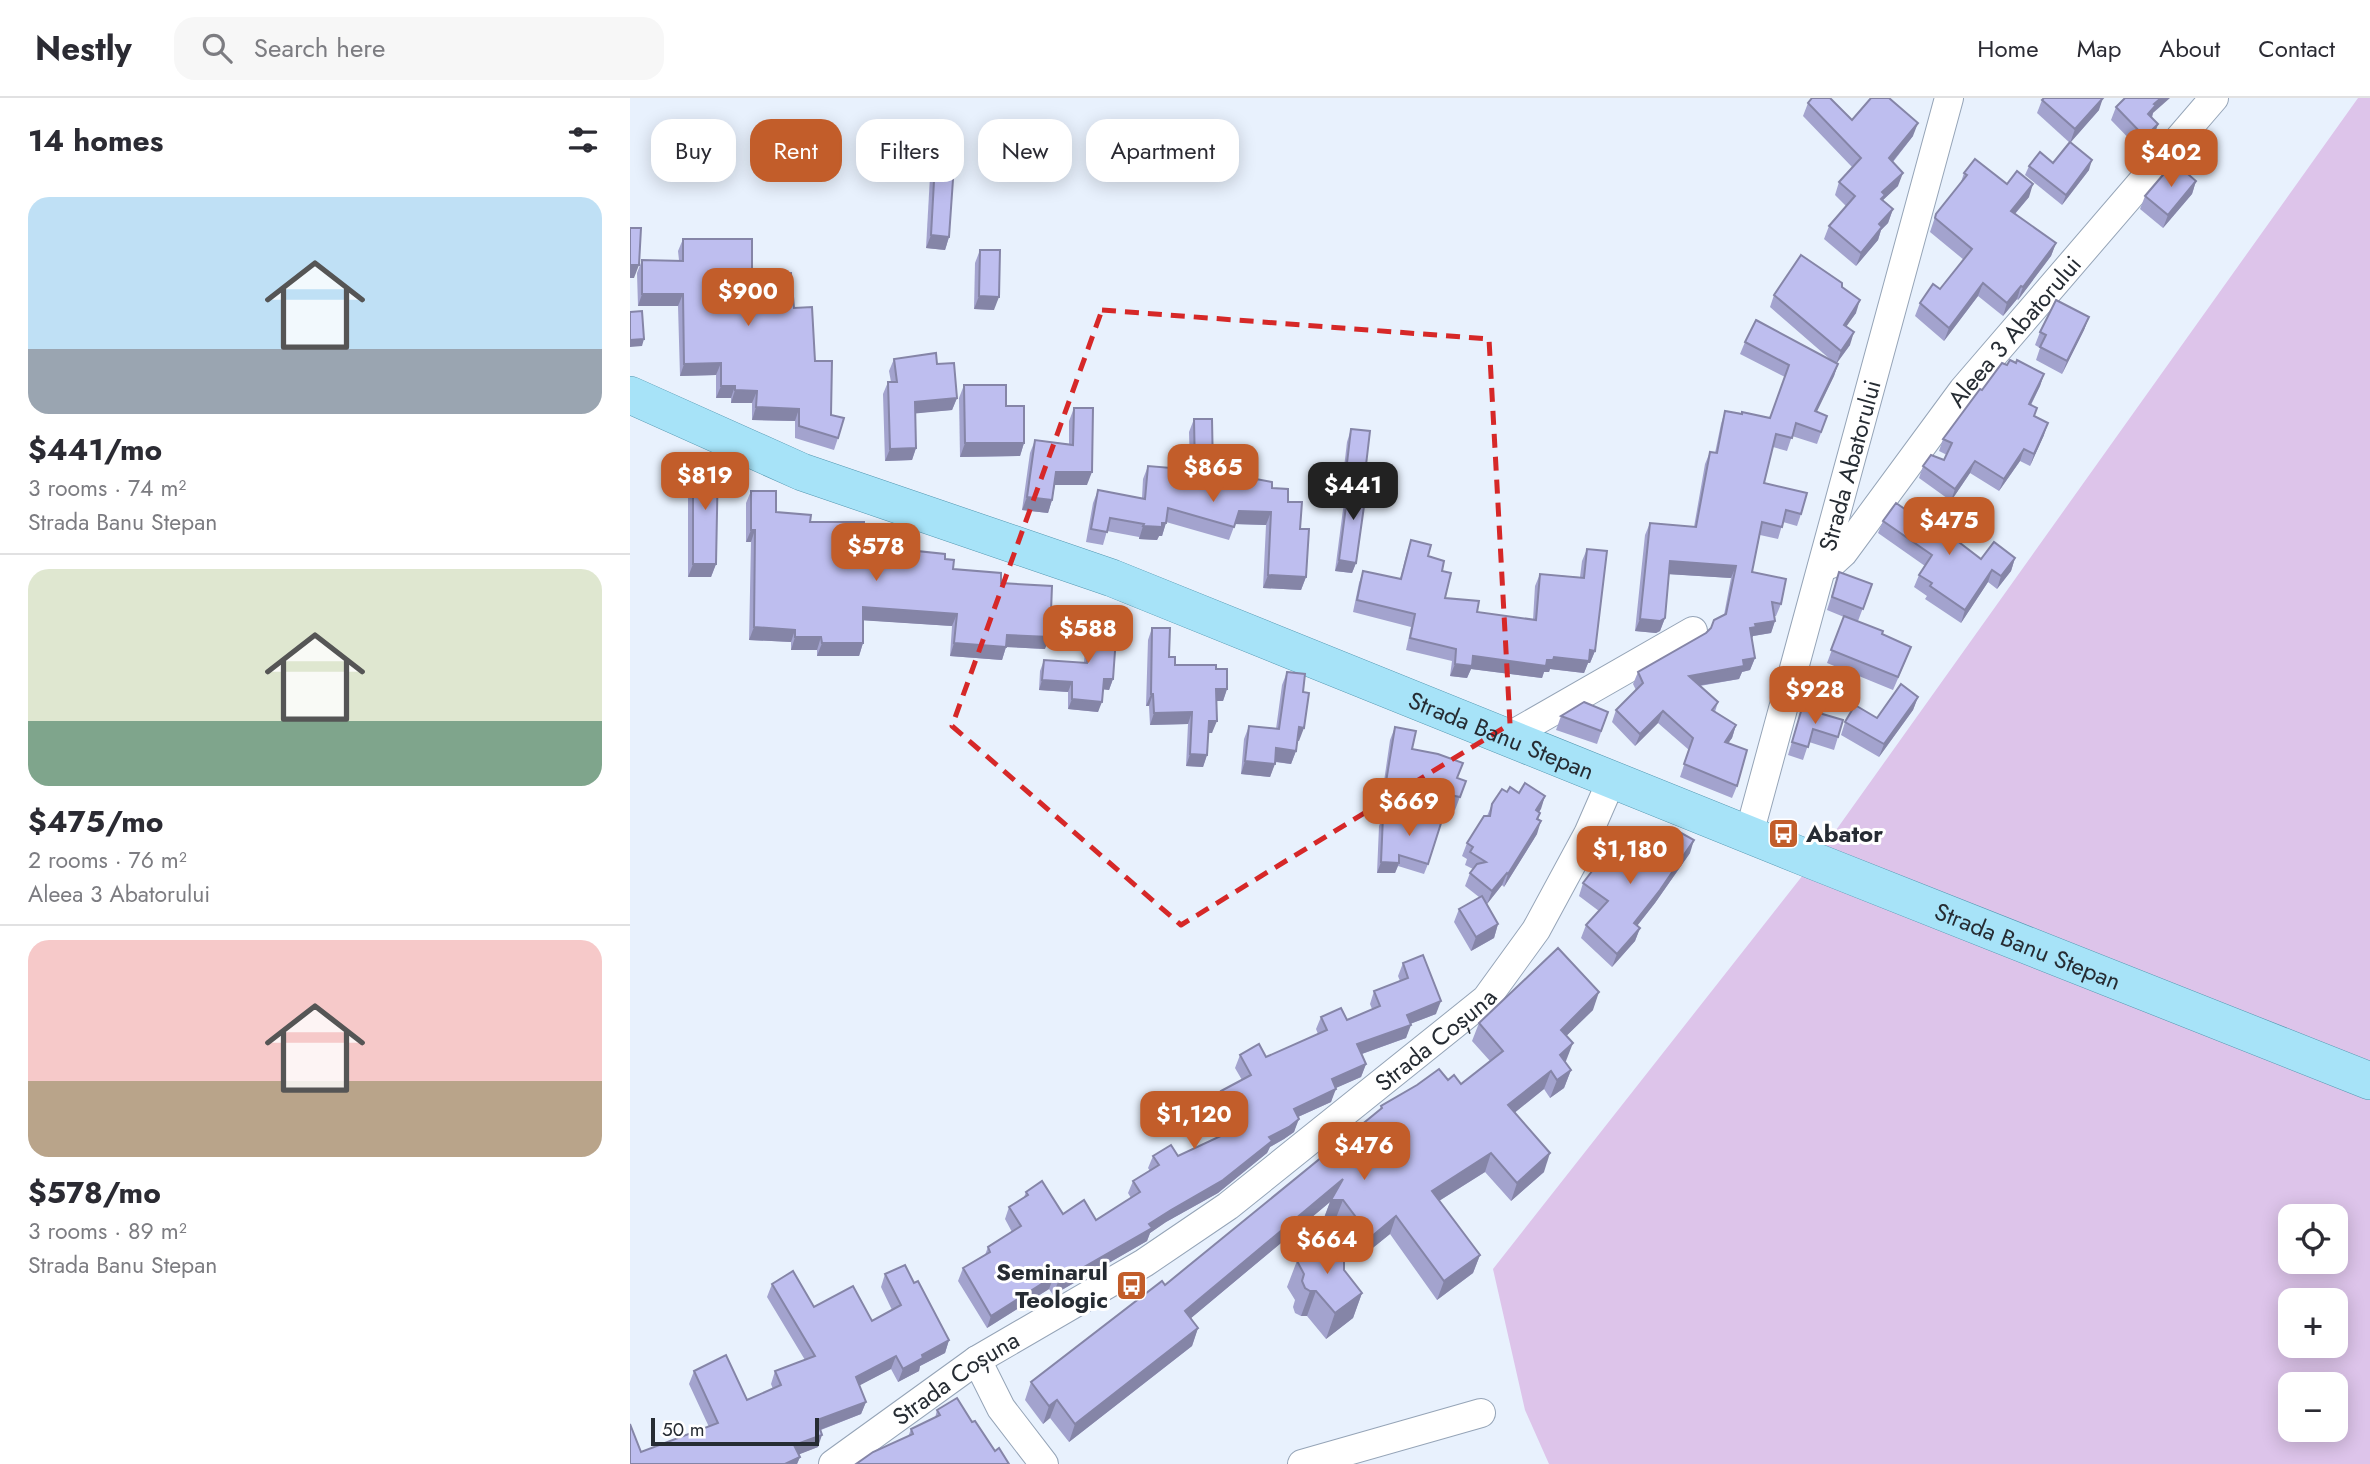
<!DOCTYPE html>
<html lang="en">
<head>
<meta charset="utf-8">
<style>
	:root { --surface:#fff; --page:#f7f7f7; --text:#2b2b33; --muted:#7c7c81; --line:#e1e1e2; --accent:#c25d2a }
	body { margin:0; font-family:Jost,sans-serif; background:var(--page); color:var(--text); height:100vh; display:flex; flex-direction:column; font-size:26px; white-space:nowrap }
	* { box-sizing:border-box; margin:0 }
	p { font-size:23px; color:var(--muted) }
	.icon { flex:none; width:38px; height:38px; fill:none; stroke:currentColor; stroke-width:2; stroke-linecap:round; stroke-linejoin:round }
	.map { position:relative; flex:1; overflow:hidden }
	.panel { display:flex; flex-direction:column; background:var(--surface); width:630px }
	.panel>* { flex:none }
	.top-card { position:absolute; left:21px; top:21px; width:665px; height:63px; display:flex; gap:14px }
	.tools { position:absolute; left:1648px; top:1106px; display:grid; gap:14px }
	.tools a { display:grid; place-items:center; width:70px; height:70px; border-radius:14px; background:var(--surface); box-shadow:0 4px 18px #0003; font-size:35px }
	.scale { position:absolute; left:21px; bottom:18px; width:168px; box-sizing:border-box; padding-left:7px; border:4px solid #262c33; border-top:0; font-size:19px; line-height:24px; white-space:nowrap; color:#262c33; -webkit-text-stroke:5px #fff; paint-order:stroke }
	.price { position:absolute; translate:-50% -60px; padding:0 16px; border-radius:14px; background:var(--accent); color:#fff; font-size:23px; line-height:46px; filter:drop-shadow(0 2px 4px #0008) }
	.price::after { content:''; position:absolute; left:50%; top:42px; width:21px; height:16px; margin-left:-10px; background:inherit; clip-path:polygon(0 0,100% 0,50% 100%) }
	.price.selected { background:#222; color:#fff }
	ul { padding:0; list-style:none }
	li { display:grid; align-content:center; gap:14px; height:371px; padding:0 28px }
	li+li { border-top:2px solid var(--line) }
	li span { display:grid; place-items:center; height:217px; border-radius:21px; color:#555 }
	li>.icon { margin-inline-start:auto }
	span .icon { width:126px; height:126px; fill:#fffc; stroke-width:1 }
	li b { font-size:30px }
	h2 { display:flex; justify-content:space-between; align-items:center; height:84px; padding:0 28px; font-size:30px }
	.tag { padding:0 24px; border-radius:21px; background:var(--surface); box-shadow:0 4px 18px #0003; font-size:24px; line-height:63px }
	.tag.selected { background:var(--accent); color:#fff }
	header { display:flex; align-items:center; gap:42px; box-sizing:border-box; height:98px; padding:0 35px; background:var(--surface); border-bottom:2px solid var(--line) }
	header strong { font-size:33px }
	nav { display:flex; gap:38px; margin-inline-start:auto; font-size:24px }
	.search { width:490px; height:63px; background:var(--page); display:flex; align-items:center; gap:18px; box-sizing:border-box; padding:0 24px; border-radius:21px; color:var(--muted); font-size:26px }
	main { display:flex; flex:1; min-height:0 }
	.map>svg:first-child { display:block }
	.green { fill:#ddc4ea; fill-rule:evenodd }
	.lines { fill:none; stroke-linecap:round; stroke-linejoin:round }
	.minor-casing { stroke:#95a4b7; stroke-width:30 }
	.major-casing { stroke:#5497b0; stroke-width:38 }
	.minor { stroke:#fff; stroke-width:28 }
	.major { stroke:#a7e3f8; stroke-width:37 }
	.wall { fill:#a3a3ce }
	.shaded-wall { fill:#8585a7 }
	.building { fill:#bebeef; stroke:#8585a7; stroke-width:2 }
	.marked { fill:none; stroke:#d62828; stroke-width:5; stroke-dasharray:14 9; stroke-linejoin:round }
	.labels { text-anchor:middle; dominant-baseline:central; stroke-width:6; stroke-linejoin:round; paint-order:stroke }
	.street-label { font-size:24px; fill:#262c33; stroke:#fff }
	.poi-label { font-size:24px; font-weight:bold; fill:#262c33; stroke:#fff; text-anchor:start }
</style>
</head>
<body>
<header>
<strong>Nestly</strong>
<div class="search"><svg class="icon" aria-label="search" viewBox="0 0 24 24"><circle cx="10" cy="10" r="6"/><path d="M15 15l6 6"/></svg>Search here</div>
<nav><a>Home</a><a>Map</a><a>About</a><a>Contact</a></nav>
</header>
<main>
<section class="panel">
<h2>14 homes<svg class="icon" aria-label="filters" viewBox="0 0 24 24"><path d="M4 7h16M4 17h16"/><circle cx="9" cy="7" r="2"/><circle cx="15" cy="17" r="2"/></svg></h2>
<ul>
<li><span style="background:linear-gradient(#bfe0f5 70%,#9aa5b1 0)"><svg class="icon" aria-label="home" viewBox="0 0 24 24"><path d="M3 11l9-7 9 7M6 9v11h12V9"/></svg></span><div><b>$441/mo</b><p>3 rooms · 74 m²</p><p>Strada Banu Stepan</p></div></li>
<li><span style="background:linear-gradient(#dfe7d0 70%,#7fa58c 0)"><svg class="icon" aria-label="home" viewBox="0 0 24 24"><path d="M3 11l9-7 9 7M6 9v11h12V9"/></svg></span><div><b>$475/mo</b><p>2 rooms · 76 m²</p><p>Aleea 3 Abatorului</p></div></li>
<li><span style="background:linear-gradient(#f6c9c9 65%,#b9a48a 0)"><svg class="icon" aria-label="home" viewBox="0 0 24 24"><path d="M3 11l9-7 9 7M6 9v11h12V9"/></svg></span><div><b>$578/mo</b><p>3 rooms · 89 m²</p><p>Strada Banu Stepan</p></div></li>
</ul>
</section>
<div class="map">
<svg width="1740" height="1366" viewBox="0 0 1740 1366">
	<rect width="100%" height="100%" fill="#e8f1fd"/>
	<path class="green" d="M1728,0H1740V1366H919L895,1312L863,1171L1184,763ZM1661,1118H1706V1164H1661ZM1661,1202H1706V1248H1661ZM1661,1286H1706V1332H1661Z"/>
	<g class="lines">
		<defs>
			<g id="minor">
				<path id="s1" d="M1192,469L1201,466L1213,455L1333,292L1584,0"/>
				<path d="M878,639L1063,533"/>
				<path id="s2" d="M1119,736L1319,0"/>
				<path d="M347,1262L371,1310L414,1366"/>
				<path id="s3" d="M203,1366L347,1262L514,1165L598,1108L856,901L906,832L958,736L982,681"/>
				<path d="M672,1366L851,1315"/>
			</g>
			<g id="major">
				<path id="s4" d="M0,297L172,374L482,480L1184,763L1740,983"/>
			</g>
		</defs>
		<use href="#minor" class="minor-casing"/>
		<use href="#major" class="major-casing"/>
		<use href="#minor" class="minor"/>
		<use href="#major" class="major"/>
	</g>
	<g class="wall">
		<path d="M1412,2L1469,12L1440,45L1407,15Z"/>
		<path d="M1178,5L1222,22L1283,38L1263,64L1268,88L1253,102L1263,111L1258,125L1251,132L1248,142L1226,168L1194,141L1199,128L1216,108L1205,97L1209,84L1222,69L1173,18Z"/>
		<path d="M1486,9L1523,15L1522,20L1528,26L1523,40L1510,52L1481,22Z"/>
		<path d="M305,65L319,139L315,152L296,150L300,78Z"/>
		<path d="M1423,65L1459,72L1432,107L1395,77L1399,68Z"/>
		<path d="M1334,75L1377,86L1399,99L1385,116L1426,145L1421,158L1388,202L1387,201L1373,218L1348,198L1314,243L1285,218L1290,205L1310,191L1334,162L1300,134L1306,116L1330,87Z"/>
		<path d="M1566,83L1562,96L1533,130L1510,111L1515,98Z"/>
		<path d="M53,141L122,178L164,210L185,263L208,340L204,352L165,340V323L122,322V305H101V300H86V277L50,278L48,208H8L7,175L12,162H49L48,153Z"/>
		<path d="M350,152L364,212L344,211L345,165Z"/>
		<path d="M1212,189L1226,215L1216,228L1220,247L1207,265L1208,266L1204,278L1186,314L1197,318L1187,346L1162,338L1157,353L1143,349L1134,385L1171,416L1167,428L1153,424L1148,441L1130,437L1122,474L1151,506L1146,518H1144L1145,523L1141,535L1123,538L1122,541L1125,560L1120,572L1112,574L1109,581L1070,588L1088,604L1085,614L1106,627L1102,640L1098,645L1107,688L1102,700L1050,679L1059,652L1028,625L1005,648L982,624L986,612L1006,592L1003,586L1008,574L1076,535L1094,517L1101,480L1039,476L1035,520L1030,533L1026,535L1005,533L1015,437L1020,425L1064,429L1075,366L1080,354L1085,355L1091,326L1095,313L1111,316L1140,320L1155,279L1110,256L1115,244L1201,262L1140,209L1144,197Z"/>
		<path d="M1459,219L1454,232L1432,276L1406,262L1410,250L1405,247L1410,234Z"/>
		<path d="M264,261L307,266L327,300L322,312L285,315L286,350L282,362L255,363L253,296L258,284H261L259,273Z"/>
		<path d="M1377,267L1414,276L1410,288L1401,307L1404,318L1414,337L1400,368L1390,363L1369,393L1340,375L1321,403L1289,380L1293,368L1314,362L1317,357L1309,353L1313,341L1352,292Z"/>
		<path d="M334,287L376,308L394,345L390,358L330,359L329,300Z"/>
		<path d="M444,310L457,387H425L422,402L418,415L392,412L400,355L405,342L439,346V323Z"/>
		<path d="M564,321L583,373L642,390L658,404L670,431L676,479L671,492L633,490L636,427L605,426L599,442L536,424L532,438H529L527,442L509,441V439L477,433L473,447L456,444L463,405L468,392L512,400L513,381L518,368L560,371L559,334Z"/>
		<path d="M721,331L736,367L731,380L713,378L717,344Z"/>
		<path d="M63,364L86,466L81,479H58V377Z"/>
		<path d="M719,385L726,465L722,475L705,473L715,396Z"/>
		<path d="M121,393L146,414L180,424L234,442L315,461L323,471L371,485L415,551L376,549L372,562L320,558L322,528L233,522V545L229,558H187V552H161V544L119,542L121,444H116V405Z"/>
		<path d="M1291,422L1318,436L1351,461L1385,460L1381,473L1367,491L1358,484L1331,525L1295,501L1297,498L1284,489L1289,477L1295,468L1248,435L1253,423Z"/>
		<path d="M781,442L812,473L815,500L847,514L903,522L905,488L910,476L950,479L952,463L957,451L965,553L960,565H958L954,575L920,571L919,574H914L912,580L841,571L837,580L820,578L822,563L776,552L781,529L723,514L729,485L733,473L770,481L777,454Z"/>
		<path d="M1209,474L1242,486L1228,523L1252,536L1276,562L1263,592L1197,565L1214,519L1197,512Z"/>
		<path d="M461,519L478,538L483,581L479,592L473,591L468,614L438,611V594L409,592L410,573L414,562L454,565L457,529Z"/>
		<path d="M522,530L545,567L586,571L597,591L593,603H586L582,635H578L577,657L573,669L556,668L558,626L520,627L519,608H516L518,542Z"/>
		<path d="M657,574L669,643H667L666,653L661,666L645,664L640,679L611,676L614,641L619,628L646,631L652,587Z"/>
		<path d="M1288,599L1283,612L1249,659L1211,637L1215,624L1247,620Z"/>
		<path d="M1172,610L1208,639L1204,652L1179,644L1173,662L1158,657Z"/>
		<path d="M978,614L967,646L926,632L931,618Z"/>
		<path d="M765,629L782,651L828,680L836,683L825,712L752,697L760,642Z"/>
		<path d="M877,694L915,698L909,714L907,736L874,789L872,787L857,806L856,805L868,826L864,840L841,853L824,824L829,811L849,799L835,788L840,775L843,771L835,767L837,761L832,758L837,745L857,718L862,706Z"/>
		<path d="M753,718L798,766L794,776L768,768L765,775H747L749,728Z"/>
		<path d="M991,747L1026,763L1060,755L1025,805L1007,828L1010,830L1005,843L982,869L951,840L956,827L969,813L949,798L953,785Z"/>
		<path d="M773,865L806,916L780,926L776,940L732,956L736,966L731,979L705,990L701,1004L668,1019L664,1034L654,1041L640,1049L637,1055L588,1095L536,1124L520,1135L517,1143L423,1197L419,1191L357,1230L328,1183L333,1170L355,1157L358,1149L382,1134L375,1121L379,1109L394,1099L396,1094L433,1116L466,1122L501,1100L498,1095L503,1083L520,1073L518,1070L523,1058H548L601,1033L586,1006L591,993L612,982L605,970L610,957L636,959L688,936L686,931L691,919L717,922L742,911L740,906L744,893L770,883L768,878Z"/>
		<path d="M963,912L936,938L935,964L941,972L934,990L920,1000L914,991L885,1014L914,1074L881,1103L855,1074L809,1103L850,1157L843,1175L807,1202L760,1136L734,1157L706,1120H694L700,1104L561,1220L568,1230L562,1248L439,1344L420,1320L413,1326L395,1302L401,1284L535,1187L750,1011L751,1008L818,982L831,986L860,963L842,943L849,925Z"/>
		<path d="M673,1147L714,1172L732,1195L723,1220L696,1241L677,1218H671L665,1215L663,1209L665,1202L657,1189Z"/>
		<path d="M255,1176L284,1185L319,1242L315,1255L290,1268L289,1273L268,1284L261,1271L229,1287L236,1304L231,1316L191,1332L188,1349L169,1356L170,1359L167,1366H0L11,1354L79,1329L59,1286L64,1273L117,1302L143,1291L141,1286L145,1273L175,1262L137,1199L142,1186L184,1209L242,1223L262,1212L251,1189Z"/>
		<path d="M307,1312L342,1324L365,1353L278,1339L281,1331L305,1320Z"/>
	</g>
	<g class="shaded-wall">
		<path d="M1473,0L1469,12L1440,45L1445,31Z"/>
		<path d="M1531,0H1540L1523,15L1521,21L1518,16L1524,6Z"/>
		<path d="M1288,25L1283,38L1255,73L1259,60Z"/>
		<path d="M1528,26L1523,40L1510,52L1515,39Z"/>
		<path d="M1462,62L1459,72L1432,107L1436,97Z"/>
		<path d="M1273,75L1268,88L1253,102L1247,114L1252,94Z"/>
		<path d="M1566,83L1562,96L1533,130L1538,117Z"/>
		<path d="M1403,86L1399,99L1376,126L1381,113Z"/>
		<path d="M1263,111L1258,125L1251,132L1248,142L1226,168L1231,155L1249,126Z"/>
		<path d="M301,137L319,139L315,152L296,150Z"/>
		<path d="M1426,145L1421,158L1388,202L1393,189Z"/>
		<path d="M0,167H9L4,180H0Z"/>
		<path d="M1353,185L1348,198L1314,243L1319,230Z"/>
		<path d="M1391,188L1387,201L1373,218L1377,205Z"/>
		<path d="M12,196H53L48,208H8Z"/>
		<path d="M349,198L369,199L364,212L344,211Z"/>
		<path d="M1230,202L1226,215L1209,239L1214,227Z"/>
		<path d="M1459,219L1454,232L1432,276L1437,263Z"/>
		<path d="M1224,234L1220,247L1206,266L1211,253Z"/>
		<path d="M14,241L12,248L0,249V242Z"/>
		<path d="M91,265L86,277L50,278L54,266Z"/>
		<path d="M1208,266L1204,278L1181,326L1185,313Z"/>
		<path d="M1414,276L1410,288L1395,318L1399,306Z"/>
		<path d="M91,288H105L101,300H86Z"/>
		<path d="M105,292L127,293L122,305H101Z"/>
		<path d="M327,300L322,312L280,316L285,304Z"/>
		<path d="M126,309L169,311L165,323L122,322Z"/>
		<path d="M1418,325L1414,337L1400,368L1404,356Z"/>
		<path d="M335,345H394L390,358L330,359Z"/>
		<path d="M286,350L282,362L255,363L260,351Z"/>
		<path d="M1394,351L1390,363L1369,393L1374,381Z"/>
		<path d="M1345,363L1340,375L1321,403L1325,391Z"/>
		<path d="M717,365L736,367L731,380L713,378Z"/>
		<path d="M426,374H462L457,387H422Z"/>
		<path d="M397,399L422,402L418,415L392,412Z"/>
		<path d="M609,413L641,414L636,427L604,426Z"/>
		<path d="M532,425H536L532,438H529L527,442L509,441L513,428Z"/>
		<path d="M121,432H125L121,444H116Z"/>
		<path d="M1385,460L1381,473L1367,491L1371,478Z"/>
		<path d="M709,462L726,465L722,475L705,473Z"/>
		<path d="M1040,463L1106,468L1101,480L1036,476Z"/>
		<path d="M63,466H86L81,479H58Z"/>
		<path d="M1362,472L1358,484L1331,525L1335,512Z"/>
		<path d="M638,477L676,479L671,492L633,490Z"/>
		<path d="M233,509L327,516L322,528L228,522Z"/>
		<path d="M1035,520L1030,533L1026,535L1005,533L1010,521Z"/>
		<path d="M1145,523L1141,535L1123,538L1121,541L1120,530L1125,526Z"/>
		<path d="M124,529L165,532L161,544L119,542Z"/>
		<path d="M377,537L420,539L415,551L376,549L372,562L320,558L324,545Z"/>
		<path d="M165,539H191L187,552H161Z"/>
		<path d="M192,545H233L229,558H187Z"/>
		<path d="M960,552L965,553L960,565H958L954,575L920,571L919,574H914L912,580L841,571L837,580L820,578L825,566L843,558L917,562L924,559Z"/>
		<path d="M1125,560L1120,572L1112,574L1109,581L1054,590L1059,578L1113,562Z"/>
		<path d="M474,581H483L479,592L470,591Z"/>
		<path d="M412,582L442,584L438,594L409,592Z"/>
		<path d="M586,591H597L593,603H582Z"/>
		<path d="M521,596H523L519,608H516Z"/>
		<path d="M1288,599L1283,612L1249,659L1254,646Z"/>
		<path d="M442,601L472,604L468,614L438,611Z"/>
		<path d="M1033,613L1028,625L1005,648L1010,636Z"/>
		<path d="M562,614L558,626L520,627L524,615Z"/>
		<path d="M579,623H587L582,635H574Z"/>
		<path d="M1106,627L1102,640L1090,657L1095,644Z"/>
		<path d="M669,629L674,630L669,643H664Z"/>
		<path d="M646,650L666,653L661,666L641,663Z"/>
		<path d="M560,656L577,657L573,669L556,668Z"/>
		<path d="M615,663L645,666L640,679L611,676Z"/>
		<path d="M915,698L911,711L902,725L906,712Z"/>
		<path d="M911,723L907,736L874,789L878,776Z"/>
		<path d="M1064,742L1060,755L1025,805L999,838L1004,825Z"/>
		<path d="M751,764L769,765L765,775H747Z"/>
		<path d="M877,775L872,787L857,806L862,793Z"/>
		<path d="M868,826L864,840L841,853L846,839Z"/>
		<path d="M1010,830L1005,843L982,869L987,856Z"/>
		<path d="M969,894L963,912L924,950L931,932Z"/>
		<path d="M811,903L806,916L772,929L777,917Z"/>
		<path d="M781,927L776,940L723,959L727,946Z"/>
		<path d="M943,945L936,963L923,975L930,957Z"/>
		<path d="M736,966L731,979L697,994L702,981Z"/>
		<path d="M941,972L934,990L920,1000L927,982Z"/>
		<path d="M921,973L914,991L872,1025L878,1007Z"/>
		<path d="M706,991L701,1004L659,1023L664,1011Z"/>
		<path d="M669,1021L664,1034L654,1041L640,1049L637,1055L588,1095L536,1124L520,1135L517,1143L423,1197L428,1184L519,1126L639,1039Z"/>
		<path d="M861,1055L855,1074L796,1111L802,1093Z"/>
		<path d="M920,1055L914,1074L881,1103L887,1085Z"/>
		<path d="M713,1081V1102L706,1120H694L700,1104L548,1231L555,1213Z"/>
		<path d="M766,1118L760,1136L734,1157L741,1139Z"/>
		<path d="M850,1157L843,1175L807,1202L814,1183Z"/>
		<path d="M424,1178L419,1191L357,1230L361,1218Z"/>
		<path d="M680,1193H686L677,1218H671Z"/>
		<path d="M732,1195L723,1220L696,1241L705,1215Z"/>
		<path d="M568,1230L562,1248L439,1344L445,1326Z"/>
		<path d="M319,1242L315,1255L290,1268L289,1273L268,1284L273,1271L292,1257Z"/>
		<path d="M266,1258L261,1271L221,1292L226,1279Z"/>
		<path d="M427,1302L420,1320L413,1326L419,1308Z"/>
		<path d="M236,1304L231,1316L182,1335L187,1322Z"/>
		<path d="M192,1337L188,1349L160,1360L164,1347Z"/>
		<path d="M170,1359L167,1366H155Z"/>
	</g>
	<g class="building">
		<path d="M1182,0H1200L1222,22L1241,0H1259L1288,25L1259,60L1273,75L1252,94L1255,97L1251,101L1263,111L1249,126L1252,129L1231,155L1199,128L1225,98L1209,84L1231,60L1178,5Z"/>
		<path d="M1414,0H1473L1445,31L1412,2Z"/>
		<path d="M1495,0H1531L1524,6L1526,7L1518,16L1528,26L1515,39L1486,9Z"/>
		<path d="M1440,44L1462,62L1436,97L1399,68L1410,54L1423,65Z"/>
		<path d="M1345,61L1377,86L1387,73L1403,86L1381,113L1426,145L1393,189L1391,188L1377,205L1353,185L1319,230L1290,205L1303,186L1310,191L1342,151L1305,120L1306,116L1337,77L1334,75Z"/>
		<path d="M1544,64L1566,83L1538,117L1515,98Z"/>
		<path d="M305,65L324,67L319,139L301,137Z"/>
		<path d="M0,130H11L9,167H0Z"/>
		<path d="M53,141H122V178L161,175L164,210L182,209L185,263H202L201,317L214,320L208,340L169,328V311L126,309L127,293L105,292V288H91V265L54,266L53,196H12V162L53,163Z"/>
		<path d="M350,152H370L369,199L349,198Z"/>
		<path d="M1171,157L1212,185V189L1230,202L1214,227L1224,234L1211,253L1144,197Z"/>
		<path d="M1426,202L1459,219L1437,263L1410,249L1416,237L1410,234Z"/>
		<path d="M12,213L14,241L0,242V214Z"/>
		<path d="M1126,222L1208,266L1185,313L1197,318L1191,334L1166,325L1162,340L1146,336L1134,385L1177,395L1171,416L1156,412L1152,429L1132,424L1122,474L1156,481L1151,506L1142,504L1145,523L1125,526L1126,529L1120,530L1125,560L1113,562L1114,568L1059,578L1088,604L1082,612L1106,627L1095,644L1117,652L1107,688L1054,666L1063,640L1033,613L1010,636L986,612L1013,585L1008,574L1076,535L1081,530L1084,522L1096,516L1106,468L1040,463L1035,520L1030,523L1010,521L1020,425L1066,429L1080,354L1087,355L1095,313L1112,316V314L1140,320L1159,267L1115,244Z"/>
		<path d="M306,255L307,266L324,265L327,300L285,304L286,350L260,351L258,284H267L264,261Z"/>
		<path d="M1380,262L1386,265L1387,262L1414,276L1399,306L1407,310L1404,318L1418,325L1404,356L1394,351L1374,381L1345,363L1325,391L1293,368L1301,357L1314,362L1322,345L1313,341L1350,291L1352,292L1372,265L1377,267Z"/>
		<path d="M334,287H376V308H394V345H335Z"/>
		<path d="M444,310H463L462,374H426L422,402L397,399L405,342L443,347Z"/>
		<path d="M564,321H582L583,373L642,384V390L658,391V404H672L670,431H679L676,479L638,477L641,414L609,413L604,429L538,410L536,425H532V429L513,428L514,426L480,420L477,434L461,431L468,392L515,401L518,368L565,372Z"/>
		<path d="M721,331L740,333L736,367L717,365Z"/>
		<path d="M63,364H88L86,466H63Z"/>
		<path d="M719,385L737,387L726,465L709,462Z"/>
		<path d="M121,393H146V414L181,417L180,424H234V442L278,447V452L315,456V461L324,462L323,471L371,475V485L422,488L420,539L377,537L376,549L324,545L327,516L233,509V545H192L191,539H165V532L124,529L125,432H121Z"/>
		<path d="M1266,405L1291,422L1296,415L1320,432L1317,435L1351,461L1364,444L1385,460L1371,478L1362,472L1335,512L1300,488L1302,485L1289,477L1302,457L1253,423Z"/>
		<path d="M781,442L801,447L798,458L814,463L812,473L821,475L815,500L849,503L847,514L906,522L910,476L954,480L957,451L977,453L965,553L960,552L959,563L924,559L923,562H917L916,568L843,558L842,568L825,566L826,551L780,540L785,516L727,502L733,473L771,481Z"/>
		<path d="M1209,474L1242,486L1233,511L1202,499Z"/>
		<path d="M1214,518L1253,533L1252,536L1281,549L1268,579L1201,552Z"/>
		<path d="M461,519L479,520L478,538L486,539L483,581H474L472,604L442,601V584L412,582L414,562L457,565Z"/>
		<path d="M522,530H540L539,559H545V567H586V571H597V591H586L587,623H579L577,657L560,656L562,614L524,615L523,596H521Z"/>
		<path d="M657,574L675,576L673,594L679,595L674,630L669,629L666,653L646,650L645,666L615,663L619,628L649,631Z"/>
		<path d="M1271,586L1288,599L1254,646L1215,624L1225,607L1247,620Z"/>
		<path d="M954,604L978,614L971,633L931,618Z"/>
		<path d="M1172,610L1213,622L1208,639L1183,631L1178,649L1162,644Z"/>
		<path d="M765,629L786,633L782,651L808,656L833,665L827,680L836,683L830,699L756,684Z"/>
		<path d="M895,685L915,698L906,712L910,715L907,721L911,723L878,776L877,775L862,793L840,775L847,766L856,764L840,754L843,749L837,745L854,718H860L862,706L872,691L877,694L880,689L889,695Z"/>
		<path d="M753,718L813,719L798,766L769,757V765L751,764Z"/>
		<path d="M1044,731L1064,742L1030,792L1004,825L1010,830L987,856L956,827L978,803L953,785L985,743L991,747L995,741L1026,763Z"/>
		<path d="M852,798L868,826L846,839L829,811Z"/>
		<path d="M928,850L969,894L931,932L943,945L930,957L941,972L927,982L921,973L878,1007L920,1055L887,1085L861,1055L802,1093L850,1157L814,1183L766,1118L741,1139L713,1102H701L713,1081L555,1213L568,1230L445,1326L427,1302L419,1308L401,1284L532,1183L535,1187L752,1010L751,1008L787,987L809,971L818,982L824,977L831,986L873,953L849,925Z"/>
		<path d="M793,857L811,903L777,917L781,927L727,946L736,966L702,981L706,991L664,1011L669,1021L659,1029L639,1039L642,1043L593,1082L541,1112L519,1126L522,1130L428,1184L424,1178L361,1218L333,1170L360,1154L358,1149L391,1128L379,1109L398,1097L396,1094L412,1083L433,1116L454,1102L466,1122L510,1094L503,1083L529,1067L523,1058L541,1047L548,1058L610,1029L591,993L621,977L610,957L629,946L636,959L697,932L691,919L711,910L717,922L750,908L744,893L778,880L773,865Z"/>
		<path d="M682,1145H689L701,1157L709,1156L714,1161V1172L732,1195L705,1215L686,1193H680L675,1190L672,1183L674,1176L667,1163L673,1147Z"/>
		<path d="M275,1167L284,1185L288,1183L319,1242L292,1257L293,1260L273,1271L266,1258L226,1279L236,1304L187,1322L192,1337L164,1347L170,1359L155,1366H0V1326L11,1354L88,1325L64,1273L96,1257L117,1302L151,1287L145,1273L185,1258L142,1186L163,1173L184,1209L223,1188L242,1223L271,1207L255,1176Z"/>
		<path d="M327,1300L342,1324L345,1323L365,1353L369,1350L379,1366H226L243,1354L283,1336L281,1331L310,1317L307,1312Z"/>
	</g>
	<path class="marked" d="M472,212L859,241L880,626L551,827L322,628Z"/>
	<defs>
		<symbol id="bus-square" viewBox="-11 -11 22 22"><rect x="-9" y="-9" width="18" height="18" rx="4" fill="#c25d2a" stroke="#fff"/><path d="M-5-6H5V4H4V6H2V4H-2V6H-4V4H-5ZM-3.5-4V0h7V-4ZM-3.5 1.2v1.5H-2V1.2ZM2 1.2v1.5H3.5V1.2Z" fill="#fff"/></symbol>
	</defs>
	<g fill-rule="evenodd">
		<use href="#bus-square" x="1136" y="718" width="35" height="35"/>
		<use href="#bus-square" x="484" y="1170" width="35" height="35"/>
	</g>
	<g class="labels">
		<g class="street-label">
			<text stroke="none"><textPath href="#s1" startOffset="306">Aleea 3 Abatorului</textPath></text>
			<text stroke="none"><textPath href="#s2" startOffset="382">Strada Abatorului</textPath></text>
			<text stroke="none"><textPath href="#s4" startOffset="936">Strada Banu Stepan</textPath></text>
			<text stroke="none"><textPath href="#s4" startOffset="1503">Strada Banu Stepan</textPath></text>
			<text stroke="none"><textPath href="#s3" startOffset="738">Strada Coșuna</textPath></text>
			<text stroke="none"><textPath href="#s3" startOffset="150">Strada Coșuna</textPath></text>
		</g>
		<g class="poi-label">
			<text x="1176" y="735">Abator</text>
			<text x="478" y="1173" text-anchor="end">Seminarul<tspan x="478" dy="28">Teologic</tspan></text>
		</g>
	</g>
</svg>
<div class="tools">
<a><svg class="icon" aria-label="locate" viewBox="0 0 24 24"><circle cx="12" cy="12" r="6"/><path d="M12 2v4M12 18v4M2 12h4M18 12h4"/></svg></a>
<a>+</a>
<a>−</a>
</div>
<div class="scale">50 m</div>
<b class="price" style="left:1541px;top:91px">$402</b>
<b class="price" style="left:118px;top:230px">$900</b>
<b class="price" style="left:583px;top:406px">$865</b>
<b class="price" style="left:75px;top:414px">$819</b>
<b class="price selected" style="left:723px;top:424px">$441</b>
<b class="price" style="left:1319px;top:459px">$475</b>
<b class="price" style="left:246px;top:485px">$578</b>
<b class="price" style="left:458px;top:567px">$588</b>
<b class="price" style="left:1185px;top:628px">$928</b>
<b class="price" style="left:779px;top:740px">$669</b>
<b class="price" style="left:1000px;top:788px">$1,180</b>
<b class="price" style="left:564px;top:1053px">$1,120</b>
<b class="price" style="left:734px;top:1084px">$476</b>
<b class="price" style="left:697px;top:1178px">$664</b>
<div class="top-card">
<a class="tag">Buy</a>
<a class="tag selected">Rent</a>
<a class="tag">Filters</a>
<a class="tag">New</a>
<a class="tag">Apartment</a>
</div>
</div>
</main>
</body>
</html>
